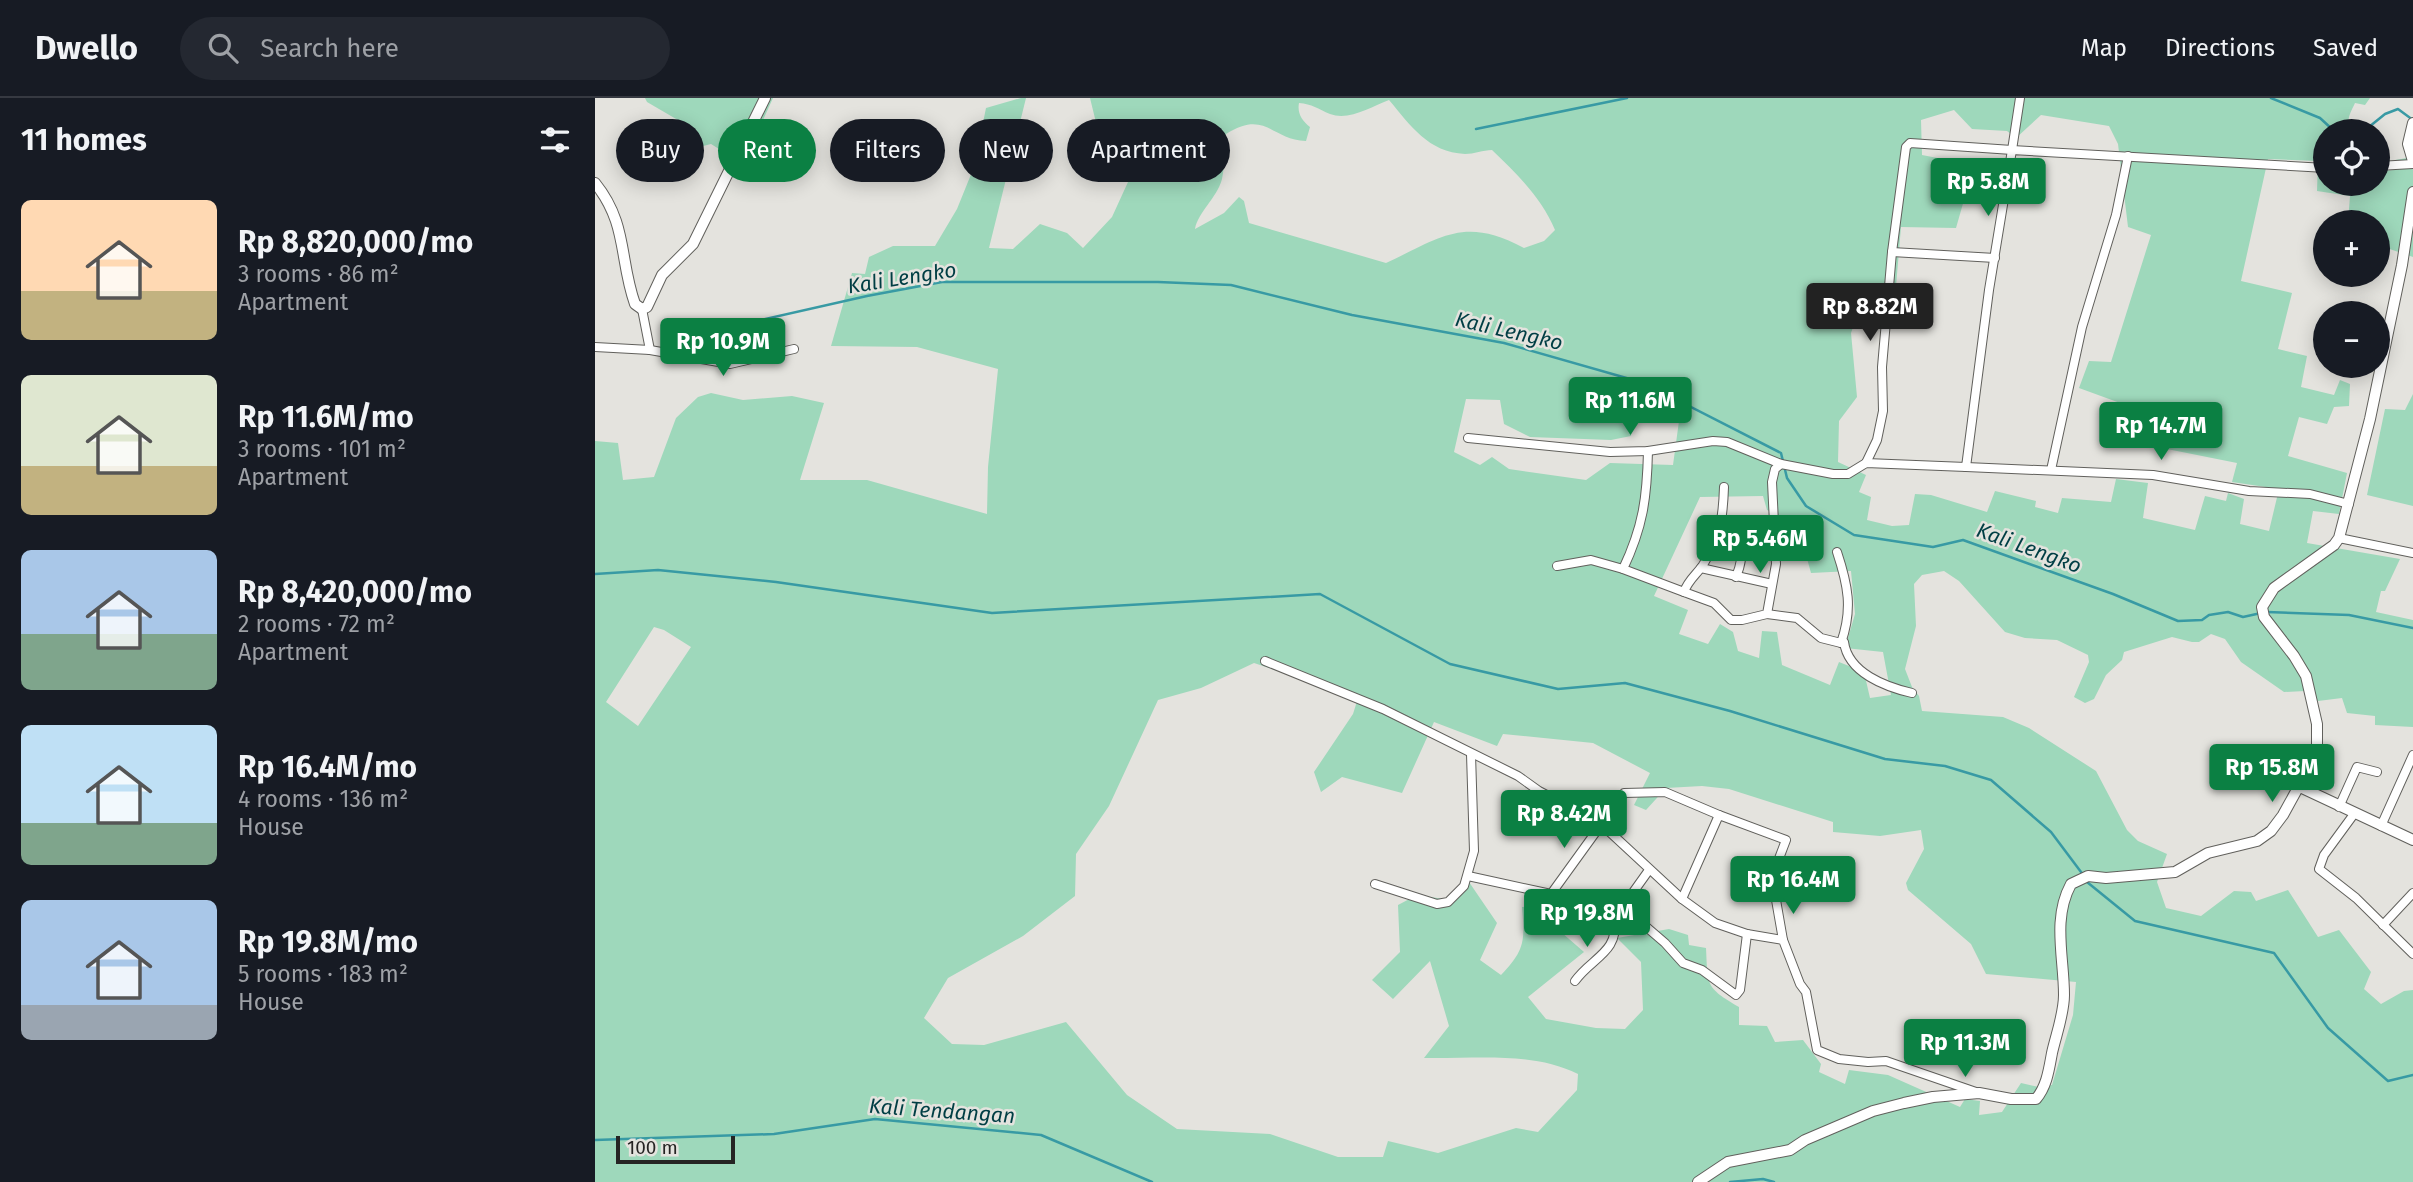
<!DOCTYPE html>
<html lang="en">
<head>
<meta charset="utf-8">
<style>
	:root { --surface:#171b24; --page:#242831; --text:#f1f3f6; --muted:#9ea1a6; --line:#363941; --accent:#0b8043 }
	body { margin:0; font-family:"Fira Sans",sans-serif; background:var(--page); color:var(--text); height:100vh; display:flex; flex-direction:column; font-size:26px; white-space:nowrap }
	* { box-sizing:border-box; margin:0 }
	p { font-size:23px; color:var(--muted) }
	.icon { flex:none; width:38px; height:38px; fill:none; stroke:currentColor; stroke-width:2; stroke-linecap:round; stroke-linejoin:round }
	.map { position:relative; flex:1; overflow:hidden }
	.drawer { display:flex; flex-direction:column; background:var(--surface); width:595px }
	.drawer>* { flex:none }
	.banner { position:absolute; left:21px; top:21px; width:665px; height:63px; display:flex; gap:14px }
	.tools { position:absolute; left:1718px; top:21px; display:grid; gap:14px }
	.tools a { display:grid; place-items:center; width:77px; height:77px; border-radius:50%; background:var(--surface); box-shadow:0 4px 18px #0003; font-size:35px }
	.scale { position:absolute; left:21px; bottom:18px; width:119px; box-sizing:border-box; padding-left:7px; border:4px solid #252423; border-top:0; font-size:19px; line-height:24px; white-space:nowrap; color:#252423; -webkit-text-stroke:5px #e4e3de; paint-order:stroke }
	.price { position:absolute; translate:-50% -60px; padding:0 16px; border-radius:7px; background:var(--accent); color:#fff; font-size:23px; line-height:46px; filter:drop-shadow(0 2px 4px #0008) }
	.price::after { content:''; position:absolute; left:50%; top:42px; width:21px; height:16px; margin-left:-10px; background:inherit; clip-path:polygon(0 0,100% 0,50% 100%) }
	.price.current { background:#222; color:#fff }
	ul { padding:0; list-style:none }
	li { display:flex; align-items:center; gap:21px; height:175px; padding:0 21px }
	li span { display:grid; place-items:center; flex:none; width:196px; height:140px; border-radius:10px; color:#555 }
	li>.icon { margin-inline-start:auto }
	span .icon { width:84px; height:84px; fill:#fffc; stroke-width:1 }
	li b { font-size:30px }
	h2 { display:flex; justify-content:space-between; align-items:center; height:84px; padding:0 21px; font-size:30px }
	.pill { padding:0 24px; border-radius:32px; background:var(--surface); box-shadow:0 4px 18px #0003; font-size:24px; line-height:63px }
	.pill.current { background:var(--accent); color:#fff }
	header { display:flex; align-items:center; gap:42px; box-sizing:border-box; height:98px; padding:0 35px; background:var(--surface); border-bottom:2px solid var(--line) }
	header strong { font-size:33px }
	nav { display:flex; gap:38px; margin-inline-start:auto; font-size:24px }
	.search { width:490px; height:63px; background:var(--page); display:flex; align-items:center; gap:18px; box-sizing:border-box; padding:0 24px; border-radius:38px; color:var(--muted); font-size:26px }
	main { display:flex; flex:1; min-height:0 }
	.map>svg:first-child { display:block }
	.green { fill:#9ed8bb; fill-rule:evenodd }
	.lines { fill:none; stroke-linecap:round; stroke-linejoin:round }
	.stream { stroke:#389aa4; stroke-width:2.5 }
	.minor-casing { stroke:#61605c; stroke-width:10 }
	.tertiary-casing { stroke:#61605c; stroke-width:12 }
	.minor { stroke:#fff; stroke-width:8 }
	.tertiary { stroke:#fff; stroke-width:10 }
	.labels { text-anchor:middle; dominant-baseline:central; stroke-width:5; stroke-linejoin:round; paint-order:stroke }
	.water-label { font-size:21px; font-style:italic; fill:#003e44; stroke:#e4e3de }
</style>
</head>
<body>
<header>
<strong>Dwello</strong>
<div class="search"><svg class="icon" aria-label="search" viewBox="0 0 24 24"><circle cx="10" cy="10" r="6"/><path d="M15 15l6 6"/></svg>Search here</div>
<nav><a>Map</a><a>Directions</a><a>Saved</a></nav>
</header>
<main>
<section class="drawer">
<h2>11 homes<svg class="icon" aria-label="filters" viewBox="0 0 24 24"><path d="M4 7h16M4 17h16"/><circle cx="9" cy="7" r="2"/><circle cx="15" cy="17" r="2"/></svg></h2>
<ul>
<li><span style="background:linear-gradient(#ffd9b3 65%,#c2b280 0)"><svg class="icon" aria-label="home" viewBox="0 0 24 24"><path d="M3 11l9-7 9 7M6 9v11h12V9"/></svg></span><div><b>Rp 8,820,000/mo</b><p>3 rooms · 86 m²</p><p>Apartment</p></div></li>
<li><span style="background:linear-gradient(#dfe7d0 65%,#c2b280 0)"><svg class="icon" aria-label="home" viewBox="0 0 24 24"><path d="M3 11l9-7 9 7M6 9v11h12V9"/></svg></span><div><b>Rp 11.6M/mo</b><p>3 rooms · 101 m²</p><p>Apartment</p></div></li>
<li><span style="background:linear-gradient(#a9c7e8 60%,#7fa58c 0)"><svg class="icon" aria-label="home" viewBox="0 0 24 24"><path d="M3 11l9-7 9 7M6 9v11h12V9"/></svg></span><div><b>Rp 8,420,000/mo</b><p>2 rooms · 72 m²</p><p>Apartment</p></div></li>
<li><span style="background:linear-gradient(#bfe0f5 70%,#7fa58c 0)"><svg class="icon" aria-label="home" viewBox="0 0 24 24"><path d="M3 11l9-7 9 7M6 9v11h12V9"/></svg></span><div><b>Rp 16.4M/mo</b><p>4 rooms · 136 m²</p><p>House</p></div></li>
<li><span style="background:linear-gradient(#a9c7e8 75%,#9aa5b1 0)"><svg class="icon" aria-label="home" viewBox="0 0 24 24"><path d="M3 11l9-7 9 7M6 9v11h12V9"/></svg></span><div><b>Rp 19.8M/mo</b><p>5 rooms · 183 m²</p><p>House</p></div></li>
</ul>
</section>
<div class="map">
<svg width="1818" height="1084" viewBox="0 0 1818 1084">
	<rect width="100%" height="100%" fill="#e4e3de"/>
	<g class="green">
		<path d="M50,0H178L145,73L130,68L124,51L116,46L89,53L88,25L52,4Z"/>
		<path d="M426,0H431L394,150L418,151L445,126L472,135L488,150L517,119L549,49L506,45L495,0H1775L1770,7L1760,5C1755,16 1749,24 1759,33H1731V86H1783V73L1799,72L1800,62L1818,59V159L1783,147V124H1753L1755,98L1722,93L1723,63L1673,61L1646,183L1697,195L1683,251L1712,258L1706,289L1739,297L1745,282L1755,286L1754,308L1739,309L1732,326L1704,319L1693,358L1752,375L1744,416L1718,413L1712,445L1805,461L1790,493H1786L1781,514L1818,522V629L1780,627V618L1752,615L1747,600L1723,603L1710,593L1689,594L1646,564L1630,541L1616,536L1604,544H1597L1577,539L1529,554L1527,562L1511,577L1499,601L1490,605L1479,599L1494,564L1493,557L1462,542L1430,540L1410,534L1364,483L1349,473L1327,477L1319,486L1321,528L1310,571L1317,589L1324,598L1327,613L1408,619L1434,630L1501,673L1532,732L1543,743L1572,756L1562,784L1571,810L1606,818L1639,793L1656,794L1661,803L1693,792L1723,839L1744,832L1776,874L1769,891L1786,906L1809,893L1818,892V1084H0V343L23,345L28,382L59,379L81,320L103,299L116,295L148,302L197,298L229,305L205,382H272L392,416L393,369L403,271L322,249L236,248L257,175L270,176L274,159L298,148H340L362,111L379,69L391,10ZM794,2C816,28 833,54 870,56C879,56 888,52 897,52C922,76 947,100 960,132L949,143L929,150C869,118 847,139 791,165L654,125L649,103L644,99L629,115L600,131C603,114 622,100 627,81C630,67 630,50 631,36C671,11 676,42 711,43L715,29C707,23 702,15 704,5C717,6 723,11 735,16C754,23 776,9 794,2ZM1359,12L1377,31L1412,33L1421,40L1446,17L1514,28L1523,46L1533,129L1556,137L1516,264L1494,263L1484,290L1547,313L1557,348L1642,365L1637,384L1684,391L1674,433L1645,426L1649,401L1633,395L1631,403L1610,398L1600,432L1548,420L1553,385L1521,381L1516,404L1467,400L1463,415L1440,409L1441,403L1400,393L1392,414L1336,397L1320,396L1314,427L1297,428L1272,422L1276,399L1264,394L1271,377L1243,364L1244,323L1262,299L1256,235L1261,220L1298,224L1306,129L1361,130L1375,81L1389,69L1327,57L1326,22ZM1042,293L1070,297L1075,314L1084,323L1078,367L1015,365L991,382L914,371L897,359L885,367L859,354L871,301L905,302L909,326L935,339L1016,342L1036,338ZM1168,398L1172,412L1203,428L1216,475L1256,473L1260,516L1250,550L1288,554L1296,597L1275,600L1269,574L1244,564L1235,587L1187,567L1182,534L1167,533L1164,560L1143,553L1138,534L1125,526L1113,546L1084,536L1093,512L1059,498L1105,399ZM59,529L69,532L96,549L43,628L11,604ZM659,565L763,600L758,616L719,674L726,694L747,679L807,695L839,624L902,648L908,636L998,645L1055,675L1039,707L1051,712L1071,690L1107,688L1134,691L1238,724V734L1285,738L1326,732L1329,751L1311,785L1313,792L1376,846L1391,876L1481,884L1478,917L1457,987L1444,989L1426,985L1407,1014L1384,1017L1385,1003L1370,1001L1365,1009L1293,977L1254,972L1250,986L1224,974L1226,966L1208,942L1180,944L1172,928L1144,927V909C1110,889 1113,888 1111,850L1094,847L1093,837L1074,831L1022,840L1046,864L1048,912L1030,931L1001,930L951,921L933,899L989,854L966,834L978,816L960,807L927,809C930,843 930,852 906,877L885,862L902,825L874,784L849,801L822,797L803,807L805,854L777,882L798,901L835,863L854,928L829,960C880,961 936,953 983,976L982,992L943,1034L921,1030L843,1055L793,1043L788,1059H743L675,1036L582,1031L532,997L471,924L389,947L357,946L329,920L353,880L428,838L480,798L481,756L514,708L563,602L606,590Z"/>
		<path d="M1818,296V408L1772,397L1790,311L1810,312Z"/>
	</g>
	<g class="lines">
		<g class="stream">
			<path d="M1676,0L1725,20L1738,32L1749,33"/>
			<path d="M881,31L1032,0"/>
			<path d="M1769,33L1790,16L1803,11L1818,22"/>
			<path d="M139,228L272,198L347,184H563L636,187L757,217L909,245L1049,285L1186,355L1192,380L1211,408L1259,437L1338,449L1368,442L1518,496L1583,523L1607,522L1614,517L1633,514L1648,519L1666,515"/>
			<path d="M0,476L63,472L181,484L397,515L725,496L855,566L963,591L1030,585L1135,613L1290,661L1350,668L1396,682L1456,734L1489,778"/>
			<path d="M1672,514L1754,517L1818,530"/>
			<path d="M1492,784L1540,823L1679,855L1733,930L1793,983L1818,977"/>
			<path d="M0,1042L179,1036L280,1021L446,1037L557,1084"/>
			<path d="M1135,1084L1168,1081L1179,1084"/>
		</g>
		<defs>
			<g id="minor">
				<path d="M1783,68L1818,66"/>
				<path d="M1297,154L1400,160"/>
				<path d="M47,211L55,252"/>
				<path d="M0,249L55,252L135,266L199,251"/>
				<path d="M873,340L1015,354L1053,353L1118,343L1132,344L1186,366L1238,376H1253L1271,365L1371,369L1394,192L1417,52L1731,70"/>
				<path d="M1053,353C1052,400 1048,429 1028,471L1089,494"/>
				<path d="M1271,365L1282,342L1288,313L1287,269L1297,154L1311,49L1315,45L1417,52L1425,0"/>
				<path d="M1371,369L1558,377L1654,393L1715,396L1754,406"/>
				<path d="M1456,372L1487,229L1521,117L1533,58"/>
				<path d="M1129,389C1128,422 1125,438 1108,467C1102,476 1093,482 1089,494L1119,505L1136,522H1147L1172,516L1181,466L1177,384L1180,371L1186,366"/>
				<path d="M1128,422C1146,443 1152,452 1141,479"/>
				<path d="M1744,440L1818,455"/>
				<path d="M962,468L996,462L1028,471"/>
				<path d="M1106,470L1177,486"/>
				<path d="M1172,516L1202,520L1226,540L1246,545C1258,511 1253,487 1242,454"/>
				<path d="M1246,545L1249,544C1253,575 1291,589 1317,595"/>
				<path d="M670,563L788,611L923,678L944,693L1005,725L1087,801L1120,825L1152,836L1188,842L1205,886L1211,894L1222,952L1244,961L1273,964L1291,963L1381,994"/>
				<path d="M1744,709L1762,669L1782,674"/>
				<path d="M1759,716L1729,757L1724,771L1761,800L1818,856"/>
				<path d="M1786,728L1818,657"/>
				<path d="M873,778L956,796L1019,821L1054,772"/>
				<path d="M780,786L842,806L853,804L869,788L879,753L876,656"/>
				<path d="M956,796L1029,695L1070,694L1124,717"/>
				<path d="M1087,801L1124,717L1191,742L1177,779L1188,842"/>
				<path d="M1027,808L1070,845L1088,865L1107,872L1141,897L1145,892L1152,836"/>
				<path d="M1788,827L1818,795"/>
				<path d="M980,883C996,860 1025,854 1019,821"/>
			</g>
			<g id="tertiary">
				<path d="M1818,25L1813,46L1818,63"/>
				<path d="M0,85C33,126 24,161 40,206L47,211L52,209L67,177L98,146L170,0"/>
				<path d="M1705,689L1818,742"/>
				<path d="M1103,1084L1133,1064L1195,1052L1210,1042L1278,1013L1309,1005L1338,999L1384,995L1416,1001H1441C1452,988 1454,971 1457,955C1461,937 1469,916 1469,897C1469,859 1457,821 1476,786L1493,778L1511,780L1580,774L1613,755L1662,743L1676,733L1688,717L1722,655V626L1711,578L1699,558L1669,519L1667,509L1679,490L1739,447L1744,440L1775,321L1807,167L1818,94"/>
			</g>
		</defs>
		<use href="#minor" class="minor-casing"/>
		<use href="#tertiary" class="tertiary-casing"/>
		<use href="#minor" class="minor"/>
		<use href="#tertiary" class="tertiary"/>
	</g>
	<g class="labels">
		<g class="water-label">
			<text transform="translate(307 180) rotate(-9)">Kali Lengko</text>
			<text transform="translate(914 233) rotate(13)">Kali Lengko</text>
			<text transform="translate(1434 450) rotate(20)">Kali Lengko</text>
			<text transform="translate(347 1013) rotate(4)">Kali Tendangan</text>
		</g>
	</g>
</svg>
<div class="tools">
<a><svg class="icon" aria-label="locate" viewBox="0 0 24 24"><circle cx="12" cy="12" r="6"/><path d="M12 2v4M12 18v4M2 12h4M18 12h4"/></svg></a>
<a>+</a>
<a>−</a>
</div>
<div class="scale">100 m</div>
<b class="price" style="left:1393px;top:120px">Rp 5.8M</b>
<b class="price current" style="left:1275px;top:245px">Rp 8.82M</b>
<b class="price" style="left:128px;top:280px">Rp 10.9M</b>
<b class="price" style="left:1035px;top:339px">Rp 11.6M</b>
<b class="price" style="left:1566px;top:364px">Rp 14.7M</b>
<b class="price" style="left:1165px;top:477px">Rp 5.46M</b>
<b class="price" style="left:1677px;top:706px">Rp 15.8M</b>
<b class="price" style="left:969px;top:752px">Rp 8.42M</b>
<b class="price" style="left:1198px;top:818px">Rp 16.4M</b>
<b class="price" style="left:992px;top:851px">Rp 19.8M</b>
<b class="price" style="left:1370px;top:981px">Rp 11.3M</b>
<div class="banner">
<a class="pill">Buy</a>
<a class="pill current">Rent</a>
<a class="pill">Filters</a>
<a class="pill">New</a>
<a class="pill">Apartment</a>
</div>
</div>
</main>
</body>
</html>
